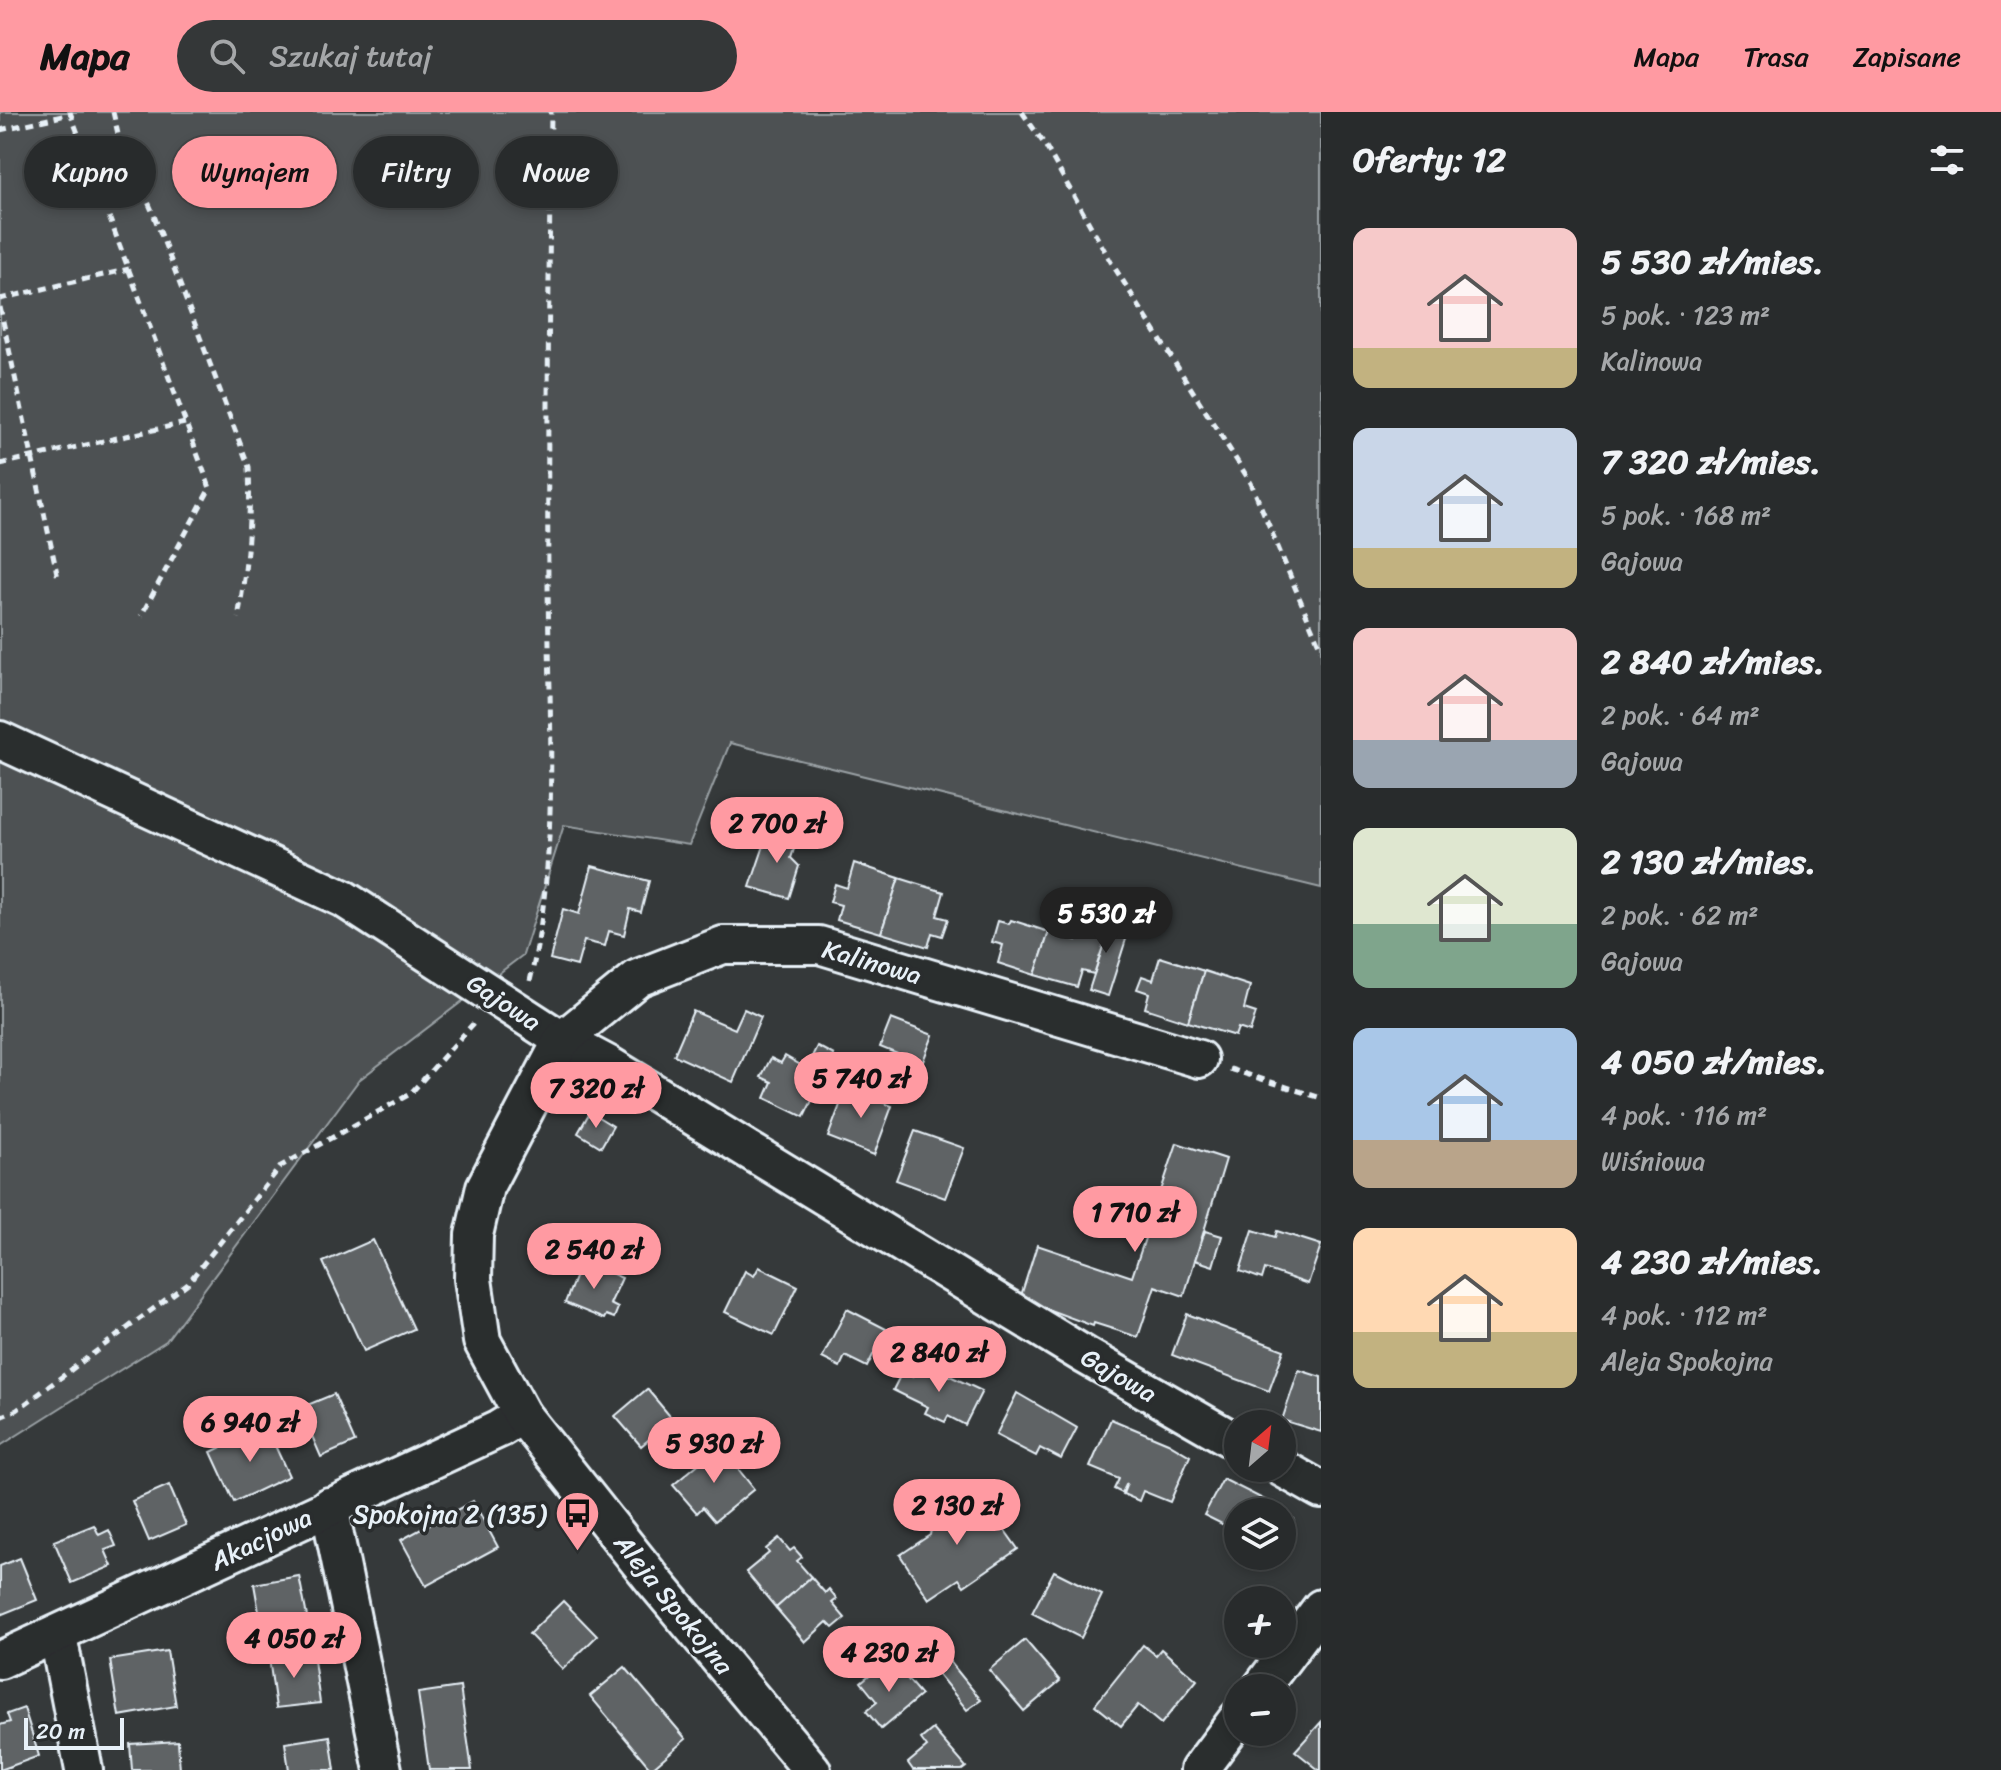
<!DOCTYPE html>
<html lang="pl">
<head>
<meta charset="utf-8">
<style>
	:root { --surface:#282b2c; --page:#343738; --text:#f1f3f6; --muted:#a5a7a9; --line:#444748; --accent:#ff9aa2 }
	body { margin:0; font-family:Sriracha,sans-serif; background:var(--page); color:var(--text); height:100vh; display:flex; flex-direction:column; font-size:30px; white-space:nowrap }
	* { box-sizing:border-box; margin:0 }
	p { font-size:26px; color:var(--muted) }
	.icon { flex:none; width:44px; height:44px; fill:none; stroke:currentColor; stroke-width:2; stroke-linecap:round; stroke-linejoin:round }
	.map { position:relative; flex:1; overflow:hidden }
	.sheet { display:flex; flex-direction:column; background:var(--surface); width:680px }
	.sheet>* { flex:none }
	.guide { position:absolute; left:24px; top:24px; width:760px; height:72px; display:flex; gap:16px }
	.needle { width:52px; rotate:28deg }
	.fabs { position:absolute; left:1224px; top:1298px; display:grid; gap:16px }
	.fabs a { display:grid; place-items:center; width:72px; height:72px; border-radius:50%; background:var(--surface); box-shadow:0 4px 12px #0003,0 0 0 2px var(--line); font-size:40px }
	.scale { position:absolute; left:24px; bottom:20px; width:100px; box-sizing:border-box; padding-left:8px; border:4px solid #e8f1f8; border-top:0; font-size:22px; line-height:28px; white-space:nowrap; color:#e8f1f8; -webkit-text-stroke:6px #2a2d2e; paint-order:stroke }
	.price { position:absolute; translate:-50% -68px; padding:0 18px; border-radius:28px; background:var(--accent); color:#111; font-size:26px; line-height:52px; filter:drop-shadow(0 2px 4px #0008) }
	.price::after { content:''; position:absolute; left:50%; top:48px; width:24px; height:18px; margin-left:-12px; background:inherit; clip-path:polygon(0 0,100% 0,50% 100%) }
	.price.active { background:#222; color:#fff }
	ul { padding:0; list-style:none }
	li { display:flex; align-items:center; gap:24px; height:200px; padding:0 32px }
	li span { display:grid; place-items:center; flex:none; width:224px; height:160px; border-radius:16px; color:#555 }
	li>.icon { margin-inline-start:auto }
	span .icon { width:96px; height:96px; fill:#fffc; stroke-width:1 }
	li b { font-size:34px }
	h2 { display:flex; justify-content:space-between; align-items:center; height:96px; padding:0 32px; font-size:34px }
	.pill { padding:0 28px; border-radius:36px; background:var(--surface); box-shadow:0 4px 12px #0003,0 0 0 2px var(--line); font-size:28px; line-height:72px }
	.pill.active { background:var(--accent); color:#111 }
	header { display:flex; align-items:center; gap:48px; box-sizing:border-box; height:112px; padding:0 40px; background:var(--accent); color:#111 }
	header strong { font-size:38px }
	nav { display:flex; gap:44px; margin-inline-start:auto; font-size:28px }
	.search { width:560px; height:72px; background:var(--page); display:flex; align-items:center; gap:20px; box-sizing:border-box; padding:0 28px; border-radius:44px; color:var(--muted); font-size:30px }
	main { display:flex; flex:1; min-height:0 }
	.map>svg:first-child { display:block }
	.green { fill:#4d5152; stroke:#9aa1a5; stroke-width:2 }
	.building { fill:#5f6365; stroke:#e8f1f8; stroke-width:2 }
	.lines { fill:none; stroke-linecap:round; stroke-linejoin:round }
	.minor-casing { stroke:#e8f1f8; stroke-width:42 }
	.path { stroke:#e8f1f8; stroke-width:5; stroke-dasharray:8 6; stroke-linecap:butt }
	.minor { stroke:#2a2d2e; stroke-width:36 }
	.labels { text-anchor:middle; dominant-baseline:central; stroke-width:7; stroke-linejoin:round; paint-order:stroke }
	.street-label { font-size:26px; fill:#e8f1f8; stroke:#2a2d2e }
	.poi-label { font-size:26px; fill:#e8f1f8; stroke:#2a2d2e; text-anchor:end }
</style>
</head>
<body>
<header>
<strong>Mapa</strong>
<div class="search"><svg class="icon" aria-label="search" viewBox="0 0 24 24"><circle cx="10" cy="10" r="6"/><path d="M15 15l6 6"/></svg>Szukaj tutaj</div>
<nav><a>Mapa</a><a>Trasa</a><a>Zapisane</a></nav>
</header>
<main>
<div class="map">
<svg width="1321" height="1658" viewBox="0 0 1321 1658">
	<rect width="100%" height="100%" fill="#35393a"/>
	<filter id="ink" filterUnits="userSpaceOnUse"><feTurbulence type="fractalNoise" baseFrequency=".0125" numOctaves="2"/><feDisplacementMap in="SourceGraphic" scale="16" xChannelSelector="R" yChannelSelector="G"/><feConvolveMatrix kernelMatrix="1 2 1 2 8 2 1 2 1" color-interpolation-filters="sRGB"/></filter>
	<g filter="url(#ink)">
		<path class="green" d="M0,0H1321V776L730,631L689,733L564,713L523,843L359,968L166,1229L0,1334Z"/>
		<g class="building">
			<path d="M770,716L798,725L791,746L799,754L789,786L750,775Z"/>
			<path d="M854,751L899,766L881,821L837,808L841,793L830,790L835,772L847,776Z"/>
			<path d="M592,754L649,769L641,800L630,797L624,823L609,819L605,834L584,829L577,854L550,847L563,797L579,802Z"/>
			<path d="M899,766L944,780L937,804L948,807L942,824L932,821L928,835L881,821Z"/>
			<path d="M1082,806L1128,821L1108,884L1089,878L1106,825L1079,817Z"/>
			<path d="M1011,808L1049,820L1035,863L998,851L1003,833L992,830L998,809L1009,812Z"/>
			<path d="M1080,817L1106,825L1094,862L1082,859L1077,875L1035,863L1049,820L1076,828Z"/>
			<path d="M1160,845L1204,859L1188,910L1145,896L1149,881L1137,877L1142,864L1153,868Z"/>
			<path d="M1204,859L1250,874L1244,897L1256,901L1250,920L1238,916L1235,924L1188,910Z"/>
			<path d="M744,897L761,905L733,970L674,943L693,899L735,917Z"/>
			<path d="M891,907L933,923L922,952L880,935Z"/>
			<path d="M817,934L834,943L823,966L806,957Z"/>
			<path d="M785,944L823,966L804,1005L765,986L772,970L761,965L771,946L781,951Z"/>
			<path d="M867,975L880,979L876,988L892,994L874,1043L828,1025L846,977L863,984Z"/>
			<path d="M590,1000L613,1014L601,1035L578,1021Z"/>
			<path d="M915,1019L964,1036L945,1086L896,1068Z"/>
			<path d="M1177,1031L1226,1047L1184,1184L1155,1174L1138,1225L1094,1211L1093,1214L1020,1187L1037,1133L1132,1165Z"/>
			<path d="M1253,1118L1275,1125L1277,1119L1321,1133L1308,1172L1265,1157L1262,1167L1240,1159Z"/>
			<path d="M1205,1119L1222,1124L1213,1154L1195,1148Z"/>
			<path d="M373,1128L414,1217L364,1239L323,1150Z"/>
			<path d="M582,1148L622,1166L610,1192L618,1196L614,1206L606,1203L604,1207L565,1191Z"/>
			<path d="M759,1155L798,1174L774,1223L725,1200L745,1159L754,1164Z"/>
			<path d="M847,1197L886,1217L867,1255L845,1244L840,1255L822,1246Z"/>
			<path d="M1187,1202L1284,1238L1269,1279L1172,1243Z"/>
			<path d="M920,1250L982,1279L965,1313L948,1304L945,1310L925,1301L928,1295L893,1278L902,1260L913,1265Z"/>
			<path d="M1299,1258L1321,1265V1320L1282,1308Z"/>
			<path d="M647,1277L680,1316L660,1334L652,1325L641,1334L615,1304Z"/>
			<path d="M1017,1281L1077,1316L1061,1347L1040,1336L1036,1344L996,1323Z"/>
			<path d="M334,1282L355,1330L321,1345L300,1296Z"/>
			<path d="M1111,1307L1168,1331L1190,1344L1170,1390L1143,1379L1139,1389L1123,1382L1127,1371L1122,1381L1114,1377L1119,1367L1090,1355Z"/>
			<path d="M266,1314L289,1364L234,1390L211,1340Z"/>
			<path d="M720,1334L754,1377L715,1409L703,1395L697,1401L673,1373Z"/>
			<path d="M1223,1367L1281,1396L1282,1400H1238V1420L1204,1403Z"/>
			<path d="M169,1373L186,1413L149,1429L132,1389Z"/>
			<path d="M966,1377L994,1418L1001,1413L1018,1437L964,1474L959,1467L929,1487L900,1443L930,1423L935,1397Z"/>
			<path d="M473,1389L498,1435L426,1474L401,1428Z"/>
			<path d="M1282,1400L1294,1407L1285,1423L1282,1422Z"/>
			<path d="M94,1413L99,1423L109,1418L116,1434L105,1438L112,1454L72,1471L54,1429Z"/>
			<path d="M779,1426L790,1439L794,1436L802,1445L797,1449L811,1465L776,1496L746,1460L769,1441L766,1437Z"/>
			<path d="M20,1446L37,1488L0,1503V1454Z"/>
			<path d="M1054,1459L1102,1483L1081,1526L1032,1501Z"/>
			<path d="M299,1464L310,1520L264,1528L254,1472Z"/>
			<path d="M811,1465L825,1481L829,1477L837,1487L832,1491L845,1506L833,1516L827,1510L805,1530L776,1496Z"/>
			<path d="M563,1489L597,1524L563,1557L529,1522Z"/>
			<path d="M1025,1528L1060,1569L1024,1599L989,1558Z"/>
			<path d="M1143,1533L1156,1543L1161,1537L1197,1568L1161,1612L1138,1593L1121,1614L1095,1593Z"/>
			<path d="M938,1535L981,1588L967,1598L925,1546Z"/>
			<path d="M167,1539L176,1594L119,1604L110,1548Z"/>
			<path d="M313,1541L320,1591L276,1596L269,1546Z"/>
			<path d="M884,1551L893,1561L899,1557L921,1583L881,1617L866,1599L877,1590L861,1570Z"/>
			<path d="M625,1555L686,1627L651,1657L590,1584Z"/>
			<path d="M460,1575L472,1658H429L418,1581Z"/>
			<path d="M24,1596L39,1644L0,1658V1613L10,1610L7,1602Z"/>
			<path d="M1321,1610V1658H1319L1295,1639Z"/>
			<path d="M933,1617L966,1655L962,1658H913L908,1651L927,1635L921,1627Z"/>
			<path d="M330,1624L335,1658H289L285,1631Z"/>
			<path d="M178,1629L180,1658H132L130,1632Z"/>
		</g>
		<g class="lines">
			<defs>
				<g id="minor">
					<path d="M0,628L344,787L562,928L609,953L1086,1244L1238,1331"/>
					<path d="M1282,1356L1321,1378"/>
					<path d="M329,1394L383,1658"/>
					<path d="M58,1524L84,1658"/>
					<path d="M0,1548L499,1317L522,1303"/>
					<path d="M1261,1576L1321,1496"/>
					<path d="M812,1658L654,1469L522,1303L482,1229L473,1167L474,1123L485,1075L562,928L638,866L723,833H819L1199,947"/>
					<path d="M1199,1658L1238,1606"/>
				</g>
			</defs>
			<use href="#minor" class="minor-casing"/>
			<g class="path">
				<path d="M70,0L210,376L141,504"/>
				<path d="M113,0L118,22L153,101L249,355C251,405 247,456 238,506"/>
				<path d="M1022,0L1045,33L1111,150L1251,371L1321,537"/>
				<path d="M0,18L71,2"/>
				<path d="M0,187L129,157"/>
				<path d="M0,195L58,466"/>
				<path d="M0,352L185,311"/>
				<path d="M530,869C560,741 549,602 548,471C547,314 549,157 551,0"/>
				<path d="M1230,957L1321,986"/>
				<path d="M0,1305L17,1298L188,1171L281,1054L410,982L473,912"/>
			</g>
			<use href="#minor" class="minor"/>
		</g>
	</g>
	<defs>
		<symbol id="bus-pin" viewBox="-11 -11 22 30"><path d="M0 17L-7.5 6A9.5 9.5 0 1 1 7.5 6Z" fill="#ff9aa2" stroke="#2a2d2e"/><path d="M-5-6H5V4H4V6H2V4H-2V6H-4V4H-5ZM-3.5-4V0h7V-4ZM-3.5 1.2v1.5H-2V1.2ZM2 1.2v1.5H3.5V1.2Z" fill="#111"/></symbol>
	</defs>
	<g fill-rule="evenodd">
		<use href="#bus-pin" x="552" y="1376" width="51" height="69"/>
	</g>
	<g class="labels">
		<g class="street-label">
			<text transform="translate(872 850) rotate(16)">Kalinowa</text>
			<text transform="translate(504 890) rotate(33)">Gajowa</text>
			<text transform="translate(1119 1263) rotate(30)">Gajowa</text>
			<text transform="translate(261 1427) rotate(-26)">Akacjowa</text>
			<text transform="translate(674 1492) rotate(51)">Aleja Spokojna</text>
		</g>
		<g class="poi-label">
			<text x="546" y="1402">Spokojna 2 (135)</text>
		</g>
	</g>
</svg>
<div class="fabs">
<a><svg class="needle" viewBox="-14 -14 28 28"><path d="M0-13l5 13h-10z" fill="#e53935"/><path d="M0 13l5-13h-10z" fill="#a5a7a9"/></svg></a>
<a><svg class="icon" aria-label="layers" viewBox="0 0 24 24"><path d="M12 4l9 5-9 5-9-5zM3 14l9 5 9-5"/></svg></a>
<a>+</a>
<a>−</a>
</div>
<div class="scale">20 m</div>
<b class="price" style="left:777px;top:753px">2 700 zł</b>
<b class="price active" style="left:1106px;top:843px">5 530 zł</b>
<b class="price" style="left:861px;top:1008px">5 740 zł</b>
<b class="price" style="left:596px;top:1018px">7 320 zł</b>
<b class="price" style="left:1135px;top:1142px">1 710 zł</b>
<b class="price" style="left:594px;top:1179px">2 540 zł</b>
<b class="price" style="left:939px;top:1282px">2 840 zł</b>
<b class="price" style="left:250px;top:1352px">6 940 zł</b>
<b class="price" style="left:714px;top:1373px">5 930 zł</b>
<b class="price" style="left:957px;top:1435px">2 130 zł</b>
<b class="price" style="left:294px;top:1568px">4 050 zł</b>
<b class="price" style="left:889px;top:1582px">4 230 zł</b>
<div class="guide">
<a class="pill">Kupno</a>
<a class="pill active">Wynajem</a>
<a class="pill">Filtry</a>
<a class="pill">Nowe</a>
</div>
</div>
<section class="sheet">
<h2>Oferty: 12<svg class="icon" aria-label="filters" viewBox="0 0 24 24"><path d="M4 7h16M4 17h16"/><circle cx="9" cy="7" r="2"/><circle cx="15" cy="17" r="2"/></svg></h2>
<ul>
<li><span style="background:linear-gradient(#f6c9c9 75%,#c2b280 0)"><svg class="icon" aria-label="home" viewBox="0 0 24 24"><path d="M3 11l9-7 9 7M6 9v11h12V9"/></svg></span><div><b>5 530 zł/mies.</b><p>5 pok. · 123 m²</p><p>Kalinowa</p></div></li>
<li><span style="background:linear-gradient(#c9d6e8 75%,#c2b280 0)"><svg class="icon" aria-label="home" viewBox="0 0 24 24"><path d="M3 11l9-7 9 7M6 9v11h12V9"/></svg></span><div><b>7 320 zł/mies.</b><p>5 pok. · 168 m²</p><p>Gajowa</p></div></li>
<li><span style="background:linear-gradient(#f6c9c9 70%,#9aa5b1 0)"><svg class="icon" aria-label="home" viewBox="0 0 24 24"><path d="M3 11l9-7 9 7M6 9v11h12V9"/></svg></span><div><b>2 840 zł/mies.</b><p>2 pok. · 64 m²</p><p>Gajowa</p></div></li>
<li><span style="background:linear-gradient(#dfe7d0 60%,#7fa58c 0)"><svg class="icon" aria-label="home" viewBox="0 0 24 24"><path d="M3 11l9-7 9 7M6 9v11h12V9"/></svg></span><div><b>2 130 zł/mies.</b><p>2 pok. · 62 m²</p><p>Gajowa</p></div></li>
<li><span style="background:linear-gradient(#a9c7e8 70%,#b9a48a 0)"><svg class="icon" aria-label="home" viewBox="0 0 24 24"><path d="M3 11l9-7 9 7M6 9v11h12V9"/></svg></span><div><b>4 050 zł/mies.</b><p>4 pok. · 116 m²</p><p>Wiśniowa</p></div></li>
<li><span style="background:linear-gradient(#ffd9b3 65%,#c2b280 0)"><svg class="icon" aria-label="home" viewBox="0 0 24 24"><path d="M3 11l9-7 9 7M6 9v11h12V9"/></svg></span><div><b>4 230 zł/mies.</b><p>4 pok. · 112 m²</p><p>Aleja Spokojna</p></div></li>
</ul>
</section>
</main>
</body>
</html>
